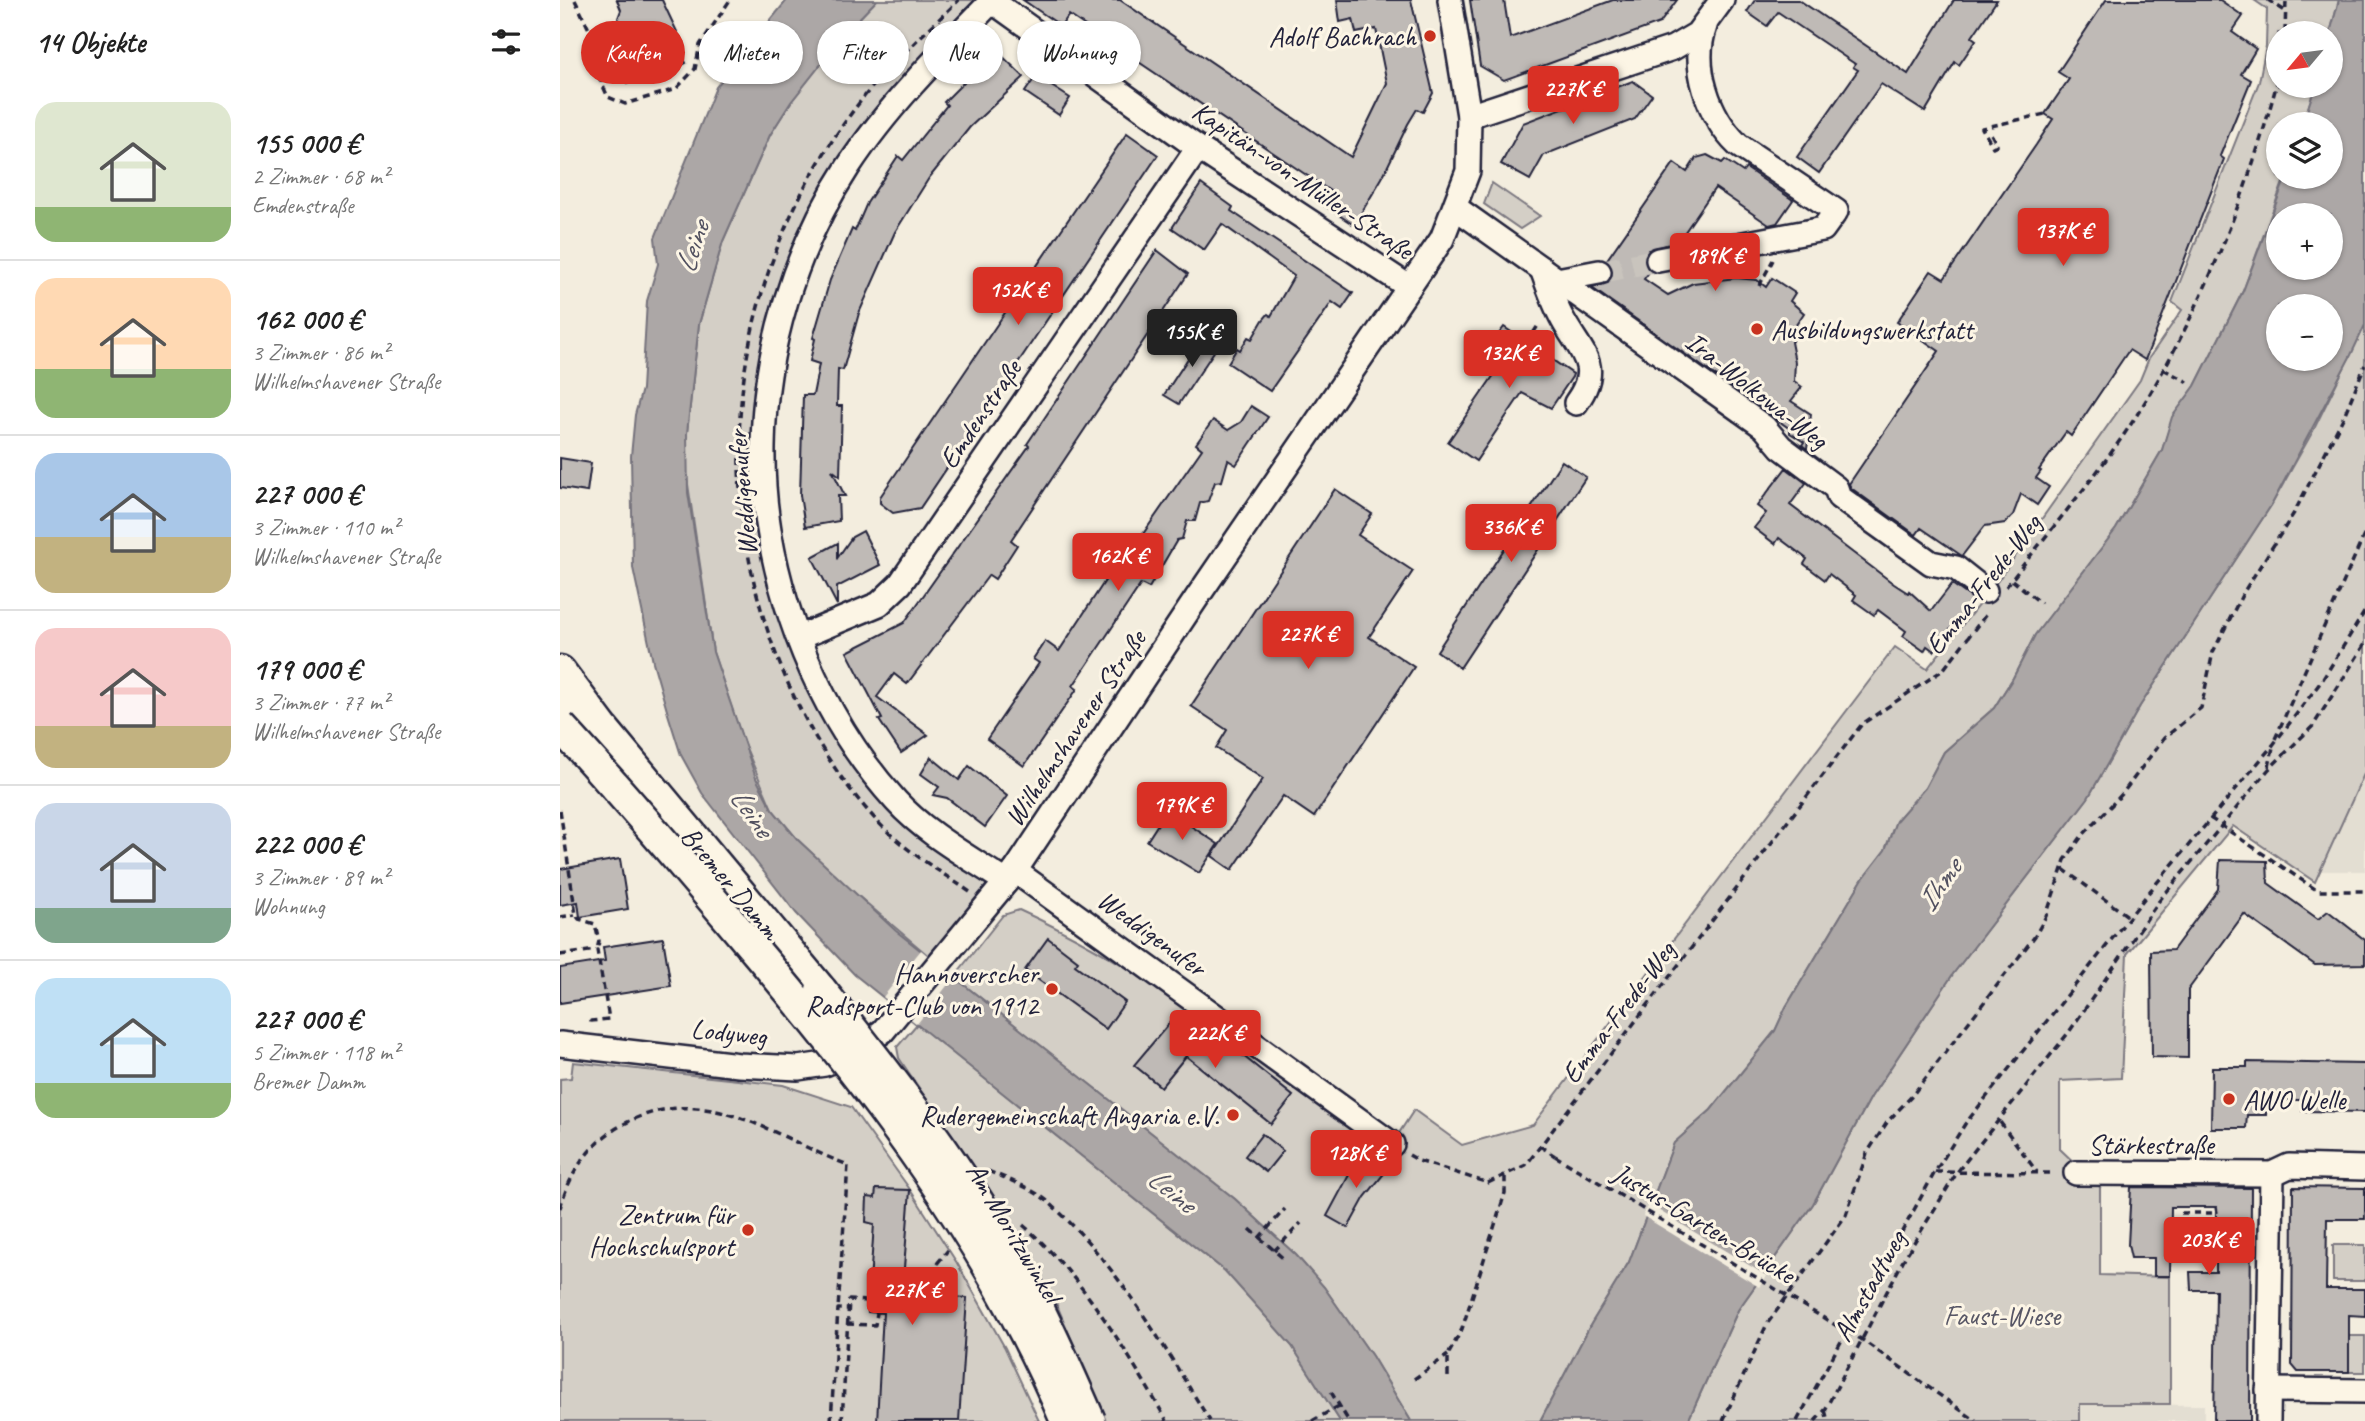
<!DOCTYPE html>
<html lang="de">
<head>
<meta charset="utf-8">
<style>
	:root { --surface:#fff; --page:#f2f2f2; --text:#222; --muted:#767676; --line:#e0e0e0; --accent:#d93025 }
	body { margin:0; font-family:Caveat,sans-serif; background:var(--page); color:var(--text); height:100vh; display:flex; flex-direction:column; font-size:26px; white-space:nowrap }
	* { box-sizing:border-box; margin:0 }
	p { font-size:23px; color:var(--muted) }
	.icon { flex:none; width:38px; height:38px; fill:none; stroke:currentColor; stroke-width:2; stroke-linecap:round; stroke-linejoin:round }
	.map { position:relative; flex:1; overflow:hidden }
	.details { display:flex; flex-direction:column; background:var(--surface); width:560px }
	.details>* { flex:none }
	.banner { position:absolute; left:21px; top:21px; width:665px; height:63px; display:flex; gap:14px }
	.needle { width:46px; rotate:241deg }
	.fabs { position:absolute; left:1706px; top:21px; display:grid; gap:14px }
	.fabs a { display:grid; place-items:center; width:77px; height:77px; border-radius:50%; background:var(--surface); box-shadow:0 2px 5px #0004; font-size:35px }
	.price { position:absolute; translate:-50% -60px; padding:0 16px; border-radius:7px; background:var(--accent); color:#fff; font-size:23px; line-height:46px; filter:drop-shadow(0 2px 4px #0008) }
	.price::after { content:''; position:absolute; left:50%; top:42px; width:21px; height:16px; margin-left:-10px; background:inherit; clip-path:polygon(0 0,100% 0,50% 100%) }
	.price.selected { background:#222; color:#fff }
	ul { padding:0; list-style:none }
	li { display:flex; align-items:center; gap:21px; height:175px; padding:0 35px }
	li+li { border-top:2px solid var(--line) }
	li span { display:grid; place-items:center; flex:none; width:196px; height:140px; border-radius:21px; color:#555 }
	li>.icon { margin-inline-start:auto }
	span .icon { width:84px; height:84px; fill:#fffc; stroke-width:1 }
	li b { font-size:30px }
	h2 { display:flex; justify-content:space-between; align-items:center; height:84px; padding:0 35px; font-size:30px }
	.chip { padding:0 24px; border-radius:32px; background:var(--surface); box-shadow:0 2px 5px #0004; font-size:24px; line-height:63px }
	.chip.selected { background:var(--accent); color:#fff }
	main { display:flex; flex:1; min-height:0 }
	.map>svg:first-child { display:block }
	.built { fill:#e3ded2 }
	.green { fill:#d4cfc6; stroke:#7b7880; stroke-width:2 }
	.water { fill:#aca7a6; stroke:#75727b; stroke-width:2; fill-rule:evenodd }
	.pier { fill:#f3edde }
	.building { fill:#bfbab6; stroke:#22223b; stroke-width:2 }
	.lines { fill:none; stroke-linecap:round; stroke-linejoin:round }
	.minor-tunnel { stroke:#c9c4bd; stroke-width:23; stroke-dasharray:23 11; stroke-linecap:butt }
	.minor-casing { stroke:#22223b; stroke-width:28 }
	.major-casing { stroke:#22223b; stroke-width:35 }
	.path { stroke:#22223b; stroke-width:3.5; stroke-dasharray:7 5; stroke-linecap:butt }
	.minor { stroke:#fcf5e5; stroke-width:23 }
	.major { stroke:#fcf5e5; stroke-width:30 }
	.major-bridge-casing { stroke:#22223b; stroke-width:35; stroke-linecap:butt }
	.path-bridge { stroke:#22223b; stroke-width:3.5; stroke-dasharray:7 5; stroke-linecap:butt }
	.major-bridge { stroke:#fcf5e5; stroke-width:30 }
	.poi-dot { fill:#c8321e; stroke:#fcf5e5; stroke-width:2.5 }
	.labels { text-anchor:middle; dominant-baseline:central; stroke-width:6; stroke-linejoin:round; paint-order:stroke }
	.poi-label { font-size:28px; fill:#22223b; stroke:#fcf5e5; text-anchor:end }
	.street-label { font-size:28px; fill:#22223b; stroke:#fcf5e5 }
	.park-label { font-size:28px; fill:#575665; stroke:#fcf5e5 }
	.water-label { font-size:30px; font-style:italic; fill:#525160; stroke:#fcf5e5 }
</style>
</head>
<body>
<main>
<section class="details">
<h2>14 Objekte<svg class="icon" aria-label="filters" viewBox="0 0 24 24"><path d="M4 7h16M4 17h16"/><circle cx="9" cy="7" r="2"/><circle cx="15" cy="17" r="2"/></svg></h2>
<ul>
<li><span style="background:linear-gradient(#dfe7d0 75%,#8fb573 0)"><svg class="icon" aria-label="home" viewBox="0 0 24 24"><path d="M3 11l9-7 9 7M6 9v11h12V9"/></svg></span><div><b>155 000 €</b><p>2 Zimmer · 68 m²</p><p>Emdenstraße</p></div></li>
<li><span style="background:linear-gradient(#ffd9b3 65%,#8fb573 0)"><svg class="icon" aria-label="home" viewBox="0 0 24 24"><path d="M3 11l9-7 9 7M6 9v11h12V9"/></svg></span><div><b>162 000 €</b><p>3 Zimmer · 86 m²</p><p>Wilhelmshavener Straße</p></div></li>
<li><span style="background:linear-gradient(#a9c7e8 60%,#c2b280 0)"><svg class="icon" aria-label="home" viewBox="0 0 24 24"><path d="M3 11l9-7 9 7M6 9v11h12V9"/></svg></span><div><b>227 000 €</b><p>3 Zimmer · 110 m²</p><p>Wilhelmshavener Straße</p></div></li>
<li><span style="background:linear-gradient(#f6c9c9 70%,#c2b280 0)"><svg class="icon" aria-label="home" viewBox="0 0 24 24"><path d="M3 11l9-7 9 7M6 9v11h12V9"/></svg></span><div><b>179 000 €</b><p>3 Zimmer · 77 m²</p><p>Wilhelmshavener Straße</p></div></li>
<li><span style="background:linear-gradient(#c9d6e8 75%,#7fa58c 0)"><svg class="icon" aria-label="home" viewBox="0 0 24 24"><path d="M3 11l9-7 9 7M6 9v11h12V9"/></svg></span><div><b>222 000 €</b><p>3 Zimmer · 89 m²</p><p>Wohnung</p></div></li>
<li><span style="background:linear-gradient(#bfe0f5 75%,#8fb573 0)"><svg class="icon" aria-label="home" viewBox="0 0 24 24"><path d="M3 11l9-7 9 7M6 9v11h12V9"/></svg></span><div><b>227 000 €</b><p>5 Zimmer · 118 m²</p><p>Bremer Damm</p></div></li>
</ul>
</section>
<div class="map">
<svg width="1805" height="1421" viewBox="0 0 1805 1421">
	<rect width="100%" height="100%" fill="#f3edde"/>
	<filter id="ink" filterUnits="userSpaceOnUse"><feTurbulence type="fractalNoise" baseFrequency=".0143" numOctaves="2"/><feDisplacementMap in="SourceGraphic" scale="14" xChannelSelector="R" yChannelSelector="G"/><feConvolveMatrix kernelMatrix="1 2 1 2 8 2 1 2 1" color-interpolation-filters="sRGB"/></filter>
	<g filter="url(#ink)">
		<g class="built">
			<path d="M1805,772V871H1761Z"/>
			<path d="M1520,1404L1644,1405V1421H1520Z"/>
		</g>
		<g class="green">
			<path d="M317,0H424L268,204L206,402L226,596L304,761L446,882L377,963L284,884L238,840L212,809L183,741L153,652L126,471L127,433L139,324L163,241L210,135L231,102L288,30Z"/>
			<path d="M1694,0H1779L1770,33H1718V86H1755L1743,124H1718V177H1725L1683,291L1635,386L1613,417L1602,450L1556,529L1475,635L1453,678L1434,708L1384,752L1365,788L1336,821L1325,850L1302,880L1226,1007L1215,1031L1151,1110L1114,1143L1069,1262L1031,1324L980,1421H851L812,1356L764,1287L736,1255L675,1199L394,977L443,915L459,910C593,971 709,1065 828,1150L854,1110L902,1145L973,1125L1335,647L1367,669L1437,582L1580,380L1589,358L1622,310L1612,302L1699,82L1706,46L1707,9Z"/>
			<path d="M932,183L980,216L960,229L924,204Z"/>
			<path d="M1805,325V772L1755,882L1673,826L1567,954L1561,1078L1500,1081V1149L1540,1187V1275L1610,1277V1404H1520V1421H1128L1178,1310L1253,1204L1311,1097L1393,974L1528,798L1580,706L1712,504L1753,431Z"/>
			<path d="M357,1024L665,1271L732,1346L780,1421H546L496,1303L457,1235L339,1058L337,1047Z"/>
			<path d="M13,1062L223,1085L291,1107L349,1188L397,1263L445,1348L479,1421H0V1079L11,1078Z"/>
			<rect x="1773" y="1245" width="32" height="36"/>
			<rect x="1789" y="1336" width="16" height="36"/>
		</g>
		<g class="water">
			<path d="M227,0H317L288,30L231,102L210,135L163,241L139,324L127,433L128,493L153,652L196,778L212,809L238,840L336,931L675,1199L736,1255L764,1287L812,1356L851,1421H780L732,1346L665,1271L295,975L236,913L142,793L121,755L108,714L93,662L73,568L71,456L75,415L82,389L87,301L98,264L95,238L156,87Z"/>
			<path d="M1779,0H1805V325L1791,355L1712,504L1580,706L1528,798L1393,974L1311,1097L1253,1204L1178,1310L1128,1421H980L1031,1324L1069,1262L1114,1143L1151,1110L1215,1031L1226,1007L1302,880L1325,850L1336,821L1365,788L1384,752L1434,708L1453,678L1475,635L1556,529L1602,450L1612,417L1635,386L1683,291L1726,177H1771V124H1743L1755,86H1771L1770,33ZM1718,215H1771V268H1718ZM1718,306H1771V359H1718Z"/>
		</g>
		<g class="pier">
			<path d="M361,950L394,977L357,1024L323,997Z"/>
			<path d="M1088,1204L1207,1276L1204,1281L1199,1287L1083,1216Z"/>
		</g>
		<g class="building">
			<path d="M57,0H102L120,38L115,41L126,63L98,76L95,69L67,83L56,61L75,51L58,18L61,10Z"/>
			<path d="M463,0H560L791,157L827,83L816,29L796,33L793,19L780,22L777,0H851L873,93L863,112L857,109L848,124L822,178L794,225L762,204L770,191L509,15L501,26Z"/>
			<path d="M910,0H944L950,38L1053,0H1117L1100,23L944,80L920,66Z"/>
			<path d="M1195,0H1239L1348,74L1394,0H1437L1412,37L1416,40L1399,65L1395,62L1365,112L1321,84L1259,173L1237,157L1298,70L1293,67L1295,64L1218,12L1207,26L1187,12Z"/>
			<path d="M1546,0H1660L1683,16L1672,32L1696,49L1681,74L1691,80L1660,156L1664,159L1585,360L1569,350L1511,436L1506,432L1479,470L1481,471L1476,478L1489,487L1477,505L1461,494L1453,515L1445,523L1425,526L1402,556L1361,528L1356,535L1291,488L1289,484L1379,351L1337,322L1371,271L1384,279L1476,145L1493,119L1485,114L1509,79L1498,72Z"/>
			<path d="M436,50L464,77L410,127L369,178L335,232L299,313L283,370L278,369L277,406H282L280,476L272,470L285,496H278L279,521L245,527L240,495L243,395H253L256,380L259,364L250,361L255,339L253,338L270,280L292,229L295,231L307,203L338,156L343,160L387,105L384,102Z"/>
			<path d="M476,76L510,98L499,115L465,92Z"/>
			<path d="M1073,81L1092,95L1075,119L984,155L970,180L941,164L963,123Z"/>
			<path d="M567,133L598,155L360,508L333,513L320,503V497Z"/>
			<path d="M1147,155L1162,163L1165,160L1183,172L1186,168L1233,200L1217,223L1209,225L1155,188L1118,242L1088,250L1084,262L1090,271L1084,279L1108,295L1133,283L1176,278L1197,280L1206,287L1212,278L1235,293L1230,301L1244,313L1234,328L1241,332L1231,342L1235,362L1234,381L1242,387L1231,401L1251,414L1247,449L1242,445L1244,442L1230,433V429L1032,288L1048,283L1052,277L1053,269L1046,261L1114,163L1127,172L1136,158Z"/>
			<path d="M641,184L673,207L671,211L793,293L782,309L772,302L710,391L668,363L677,348L680,350L688,337L692,339L703,320L708,314L711,316L734,276L662,224L644,250L612,228Z"/>
			<path d="M597,250L628,274L451,540L457,545L435,579L429,575L347,684L334,674L317,697L368,735L341,753L319,720L322,719L287,652L344,623L469,446L467,444Z"/>
			<path d="M944,327L1013,374L1012,377L991,408L962,393L916,461L888,442L936,372L920,359Z"/>
			<path d="M644,334L659,344L619,404L604,395Z"/>
			<path d="M691,406L708,417L676,465L668,460L662,481L655,482L648,501L640,503L635,521H627L622,539L617,540L589,588L581,584L513,686L517,689L464,766L427,739L479,663L473,659L485,641L499,651L571,541L576,544L642,449L636,444L653,420L668,430L681,422Z"/>
			<path d="M0,458L31,463L27,492L0,488Z"/>
			<path d="M1002,461L1026,477L900,668L877,651Z"/>
			<path d="M1226,468L1246,483L1230,505L1334,584L1348,593L1349,591L1371,611L1392,584L1413,599L1374,651L1367,646L1364,651L1343,636L1346,631L1318,610L1314,615L1293,600L1296,595L1269,574L1265,580L1244,564L1247,559L1219,538L1215,544L1194,528L1206,513L1197,506Z"/>
			<path d="M775,489L812,514L798,535L853,571L809,637L854,667L754,817L723,796L672,870L652,856L703,779L656,748L667,730L631,706Z"/>
			<path d="M303,531L320,565L277,587V605L252,557L278,543V557L292,537Z"/>
			<path d="M371,757L399,780L409,766L447,796L425,827L387,798L373,795L379,787L361,774Z"/>
			<path d="M607,810L658,844L639,873L587,841Z"/>
			<path d="M60,859L68,909L20,917L18,902L0,905V869Z"/>
			<path d="M1660,860L1707,861L1708,883L1758,919L1768,911L1805,940V964L1755,965L1684,914L1628,990V1058L1592,1057L1591,951L1613,950L1658,889Z"/>
			<path d="M103,938L111,986L0,1003V968L45,961L43,947Z"/>
			<path d="M488,938L518,961L515,965L565,1002L546,1029L465,970Z"/>
			<path d="M612,1020L656,1056L667,1043L733,1096L711,1124L626,1056L601,1087L574,1065Z"/>
			<path d="M1687,1062L1805,1064V1112L1742,1111V1100H1706V1115H1687L1686,1128H1651L1652,1067H1687Z"/>
			<path d="M702,1134L723,1151L706,1172L685,1156Z"/>
			<path d="M806,1154L827,1170L805,1197L788,1228L767,1216L789,1175Z"/>
			<path d="M1571,1187L1691,1188L1690,1421H1654L1656,1290H1631L1630,1272H1656V1207H1611L1610,1276H1594V1258H1571L1568,1245Z"/>
			<path d="M1733,1187L1805,1188V1219H1767L1766,1289H1805V1316L1789,1315V1372H1738L1732,1365Z"/>
			<path d="M316,1189L350,1190L342,1294L407,1298L399,1421H317L323,1313L308,1312L314,1224L306,1222L307,1197L315,1198Z"/>
		</g>
		<g class="lines">
			<path class="minor-tunnel" d="M1039,272L1098,260"/>
			<defs>
				<g id="minor">
					<path d="M433,0C382,52 328,106 288,167C235,248 204,350 203,447C201,570 252,709 336,801C366,834 409,857 446,882"/>
					<path d="M432,1L638,148L849,287"/>
					<path d="M909,116L1113,48L1137,34L1162,0"/>
					<path d="M896,208L1204,427L1221,447L1276,488L1279,497L1371,563L1396,568L1425,591"/>
					<path d="M1098,260L1263,229L1276,211L1178,145C1148,116 1131,66 1145,26"/>
					<path d="M982,269C988,286 994,304 1003,320C1021,353 1043,366 1016,403"/>
					<path d="M997,280L1039,272"/>
					<path d="M240,637L319,604L340,584L638,148"/>
					<path d="M0,703L34,743"/>
					<path d="M455,871L832,1144"/>
					<path d="M0,1044L179,1065L238,1068L265,1064L295,1051L323,1031L455,871L638,596L882,239L908,171L909,116L890,0"/>
					<path d="M1516,1173L1712,1174L1729,1166L1805,1168"/>
					<path d="M1708,1390L1805,1391"/>
					<path d="M1708,1421L1712,1174"/>
				</g>
				<path id="major" d="M0,671L42,727L261,990"/>
			</defs>
			<use href="#minor" class="minor-casing"/>
			<use href="#major" class="major-casing"/>
			<g class="path">
				<path d="M15,0L39,50L33,64L48,97L65,104L116,89L135,69L140,45L170,0"/>
				<path d="M1708,0L1725,11"/>
				<path d="M1725,33L1726,0"/>
				<path d="M39,50L67,36"/>
				<path d="M1431,134L1437,145L1433,147L1422,128L1485,114"/>
				<path d="M1199,286L1213,260"/>
				<path d="M967,343L979,324"/>
				<path d="M1603,369L1628,382"/>
				<path d="M180,489C171,348 215,209 303,98C331,63 366,32 399,0"/>
				<path d="M181,497C189,612 238,736 317,821C344,850 378,870 410,892"/>
				<path d="M1452,580L1481,603"/>
				<path d="M1446,587C1488,532 1535,479 1573,421C1638,320 1687,196 1718,79"/>
				<path d="M1715,739L1805,533"/>
				<path d="M1709,767L1713,747"/>
				<path d="M0,810L16,915L19,919L35,924L39,941L37,950"/>
				<path d="M1650,818L1758,891H1805"/>
				<path d="M1503,869L1569,917"/>
				<path d="M0,917L15,915"/>
				<path d="M0,955L37,950L49,1019L31,1021V1026"/>
				<path d="M1440,1122L1477,1172"/>
				<path d="M980,1146L995,1156"/>
				<path d="M849,1155L859,1161L928,1183L966,1165L1302,724L1383,670L1427,613"/>
				<path d="M428,1171C450,1180 477,1190 494,1207C559,1267 604,1347 650,1421"/>
				<path d="M1375,1172L1495,1173"/>
				<path d="M0,1208C10,1173 29,1143 62,1125C147,1079 210,1136 288,1165L278,1309"/>
				<path d="M1621,1213H1657L1656,1207"/>
				<path d="M463,1225C524,1278 567,1352 607,1421"/>
				<path d="M690,1229L725,1260"/>
				<path d="M699,1238L725,1209"/>
				<path d="M714,1251L741,1223"/>
				<path d="M362,1295L364,1280L388,1250"/>
				<path d="M287,1324L315,1325L317,1313"/>
				<path d="M1277,1326L1301,1339L1416,1421"/>
				<path d="M888,1377V1355L902,1329L945,1193V1177"/>
				<path d="M854,1379L888,1355"/>
				<path d="M771,1392L788,1420"/>
				<path d="M1265,1410L1268,1421"/>
				<path d="M271,1421L278,1309H288"/>
				<path d="M282,1421L289,1300L309,1301"/>
				<path d="M752,1421L779,1406"/>
				<path d="M1163,1421L1207,1324L1286,1215L1307,1153L1328,1121L1351,1097L1475,936L1486,916L1505,860L1522,836L1562,794L1604,738L1641,708L1653,652L1683,593L1734,513L1783,418L1805,365"/>
				<path d="M1237,1421L1375,1172L1405,1124L1590,891L1713,745L1763,679L1805,611"/>
				<path d="M1255,1421L1265,1410L1345,1257L1398,1171L1509,1032L1599,901L1709,769L1753,726L1805,644"/>
			</g>
			<use href="#minor" class="minor"/>
			<use href="#major" class="major"/>
			<defs>
				<g id="major-bridge">
					<path d="M0,726C65,796 127,869 188,942C313,1089 431,1241 506,1421"/>
					<path d="M261,990C326,1071 391,1154 444,1244C477,1301 504,1361 530,1421"/>
				</g>
			</defs>
			<use href="#major-bridge" class="major-bridge-casing"/>
			<path class="path-bridge" d="M995,1156L1277,1326"/>
			<use href="#major-bridge" class="major-bridge"/>
		</g>
	</g>
	<g class="poi-dot">
		<circle cx="870" cy="36" r="7"/>
		<circle cx="1197" cy="329" r="7"/>
		<circle cx="492" cy="989" r="7"/>
		<circle cx="1669" cy="1099" r="7"/>
		<circle cx="673" cy="1115" r="7"/>
		<circle cx="188" cy="1230" r="7"/>
	</g>
	<g class="labels">
		<g class="poi-label">
			<text x="856" y="36">Adolf Bachrach</text>
			<text x="1211" y="329" text-anchor="start">Ausbildungswerkstatt</text>
			<text x="478" y="973">Hannoverscher<tspan x="478" dy="32">Radsport-Club von 1912</tspan></text>
			<text x="1683" y="1099" text-anchor="start">AWO Welle</text>
			<text x="659" y="1115">Rudergemeinschaft Angaria e.V.</text>
			<text x="174" y="1214">Zentrum für<tspan x="174" dy="32">Hochschulsport</tspan></text>
		</g>
		<g class="street-label">
			<text transform="translate(743 180) rotate(34)">Kapitän-von-Müller-Straße</text>
			<text transform="translate(1197 390) rotate(38)">Ira-Wolkowa-Weg</text>
			<text transform="translate(420 414) rotate(-56)">Emdenstraße</text>
			<text transform="translate(182 493) rotate(-95)">Weddigenufer</text>
			<text transform="translate(1423 584) rotate(-52)">Emma-Frede-Weg</text>
			<text transform="translate(515 728) rotate(-56)">Wilhelmshavener Straße</text>
			<text transform="translate(171 883) rotate(50)">Bremer Damm</text>
			<text transform="translate(592 933) rotate(36)">Weddigenufer</text>
			<text transform="translate(1058 1012) rotate(-53)">Emma-Frede-Weg</text>
			<text transform="translate(169 1032) rotate(6)">Lodyweg</text>
			<text x="1591" y="1144">Stärkestraße</text>
			<text transform="translate(1144 1223) rotate(31)">Justus-Garten-Brücke</text>
			<text transform="translate(454 1232) rotate(59)">Am Moritzwinkel</text>
			<text transform="translate(1309 1286) rotate(-61)">Almstadtweg</text>
		</g>
		<g class="park-label">
			<text x="1442" y="1315">Faust-Wiese</text>
		</g>
		<g class="water-label">
			<text transform="translate(132 247) rotate(-72)">Leine</text>
			<text transform="translate(192 812) rotate(55)">Leine</text>
			<text transform="translate(1379 885) rotate(-56)">Ihme</text>
			<text transform="translate(612 1190) rotate(39)">Leine</text>
		</g>
	</g>
</svg>
<div class="fabs">
<a><svg class="needle" viewBox="-14 -14 28 28"><path d="M0-13l5 13h-10z" fill="#e53935"/><path d="M0 13l5-13h-10z" fill="#767676"/></svg></a>
<a><svg class="icon" aria-label="layers" viewBox="0 0 24 24"><path d="M12 4l9 5-9 5-9-5zM3 14l9 5 9-5"/></svg></a>
<a>+</a>
<a>−</a>
</div>
<b class="price" style="left:1013px;top:126px">227K €</b>
<b class="price" style="left:1503px;top:268px">137K €</b>
<b class="price" style="left:1155px;top:293px">189K €</b>
<b class="price" style="left:458px;top:327px">152K €</b>
<b class="price selected" style="left:632px;top:369px">155K €</b>
<b class="price" style="left:949px;top:390px">132K €</b>
<b class="price" style="left:951px;top:564px">336K €</b>
<b class="price" style="left:558px;top:593px">162K €</b>
<b class="price" style="left:748px;top:671px">227K €</b>
<b class="price" style="left:622px;top:842px">179K €</b>
<b class="price" style="left:655px;top:1070px">222K €</b>
<b class="price" style="left:796px;top:1190px">128K €</b>
<b class="price" style="left:1649px;top:1277px">203K €</b>
<b class="price" style="left:352px;top:1327px">227K €</b>
<div class="banner">
<a class="chip selected">Kaufen</a>
<a class="chip">Mieten</a>
<a class="chip">Filter</a>
<a class="chip">Neu</a>
<a class="chip">Wohnung</a>
</div>
</div>
</main>
</body>
</html>
